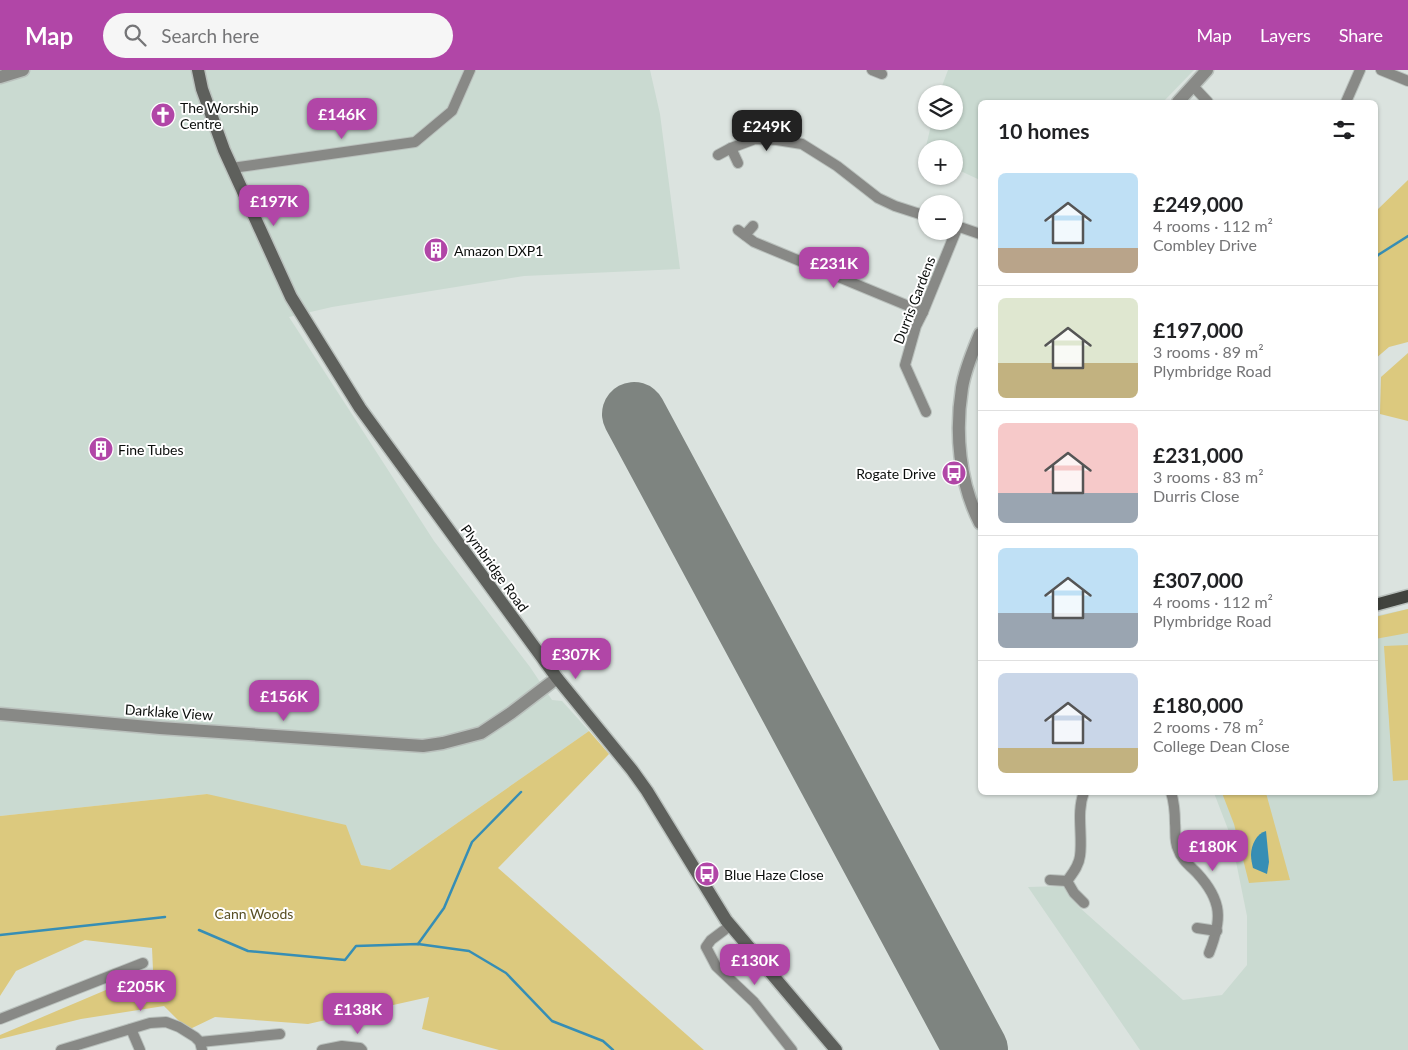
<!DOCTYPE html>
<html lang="en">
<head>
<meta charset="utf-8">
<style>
	:root { --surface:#fff; --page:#f6f6f6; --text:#202124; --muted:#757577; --line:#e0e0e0; --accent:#b146a7 }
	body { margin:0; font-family:Lato,sans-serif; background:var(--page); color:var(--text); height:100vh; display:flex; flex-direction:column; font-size:19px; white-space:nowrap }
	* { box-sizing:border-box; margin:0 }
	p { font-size:16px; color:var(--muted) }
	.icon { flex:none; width:28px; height:28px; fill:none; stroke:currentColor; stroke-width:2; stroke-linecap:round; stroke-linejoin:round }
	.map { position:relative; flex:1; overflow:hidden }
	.drawer { position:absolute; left:978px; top:30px; width:400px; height:695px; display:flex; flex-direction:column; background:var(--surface); border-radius:8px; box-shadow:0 1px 4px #0004 }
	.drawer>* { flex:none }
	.controls { position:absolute; left:918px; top:15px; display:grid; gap:10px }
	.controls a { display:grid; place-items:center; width:45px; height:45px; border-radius:50%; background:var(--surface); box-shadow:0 1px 4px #0004; font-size:25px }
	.price { position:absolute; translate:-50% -42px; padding:0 11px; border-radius:10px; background:var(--accent); color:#fff; font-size:16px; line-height:32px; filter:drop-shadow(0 1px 2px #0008) }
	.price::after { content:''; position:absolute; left:50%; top:30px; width:15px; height:11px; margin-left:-8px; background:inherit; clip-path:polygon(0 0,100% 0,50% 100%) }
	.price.selected { background:#222; color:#fff }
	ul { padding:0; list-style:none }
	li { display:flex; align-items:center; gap:15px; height:125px; padding:0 20px }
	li+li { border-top:1px solid var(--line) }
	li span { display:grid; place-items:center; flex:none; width:140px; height:100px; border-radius:8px; color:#555 }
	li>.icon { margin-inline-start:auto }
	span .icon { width:60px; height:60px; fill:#fffc; stroke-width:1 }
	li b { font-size:21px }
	h2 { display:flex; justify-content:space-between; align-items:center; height:60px; padding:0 20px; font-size:21px }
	header { display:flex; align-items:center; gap:30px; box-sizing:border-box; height:70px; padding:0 25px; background:var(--accent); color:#fff }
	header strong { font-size:24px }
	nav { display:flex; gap:28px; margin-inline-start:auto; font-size:18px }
	.search { width:350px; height:45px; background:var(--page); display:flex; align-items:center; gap:12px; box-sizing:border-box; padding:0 18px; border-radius:28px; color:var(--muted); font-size:19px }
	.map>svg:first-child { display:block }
	.built { fill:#cadad1 }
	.green { fill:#dcc97e }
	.water { fill:#368eb5 }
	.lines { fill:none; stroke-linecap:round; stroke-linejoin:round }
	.stream { stroke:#368eb5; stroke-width:2.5 }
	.runway { stroke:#7e8480; stroke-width:64 }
	.minor-casing { stroke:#bac1bd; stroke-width:12 }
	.tertiary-casing { stroke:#bac1bd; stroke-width:15 }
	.secondary-casing { stroke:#bac1bd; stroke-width:15 }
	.primary-casing { stroke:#bac1bd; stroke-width:15 }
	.minor { stroke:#888986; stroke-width:10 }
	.tertiary { stroke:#888986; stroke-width:12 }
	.secondary { stroke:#5e605c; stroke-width:12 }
	.primary { stroke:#41433e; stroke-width:12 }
	.labels { text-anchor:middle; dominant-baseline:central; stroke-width:4; stroke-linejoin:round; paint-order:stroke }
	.poi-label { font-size:14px; fill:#0a0d0b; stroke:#fff; text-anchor:start }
	.street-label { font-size:14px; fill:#0a0d0b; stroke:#fff }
	.park-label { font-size:14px; fill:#584e23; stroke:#fff }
</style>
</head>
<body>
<header>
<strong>Map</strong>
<div class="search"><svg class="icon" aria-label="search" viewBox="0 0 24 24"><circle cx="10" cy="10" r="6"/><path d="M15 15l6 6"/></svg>Search here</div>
<nav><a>Map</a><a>Layers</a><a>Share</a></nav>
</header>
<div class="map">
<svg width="1408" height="980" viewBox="0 0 1408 980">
	<rect width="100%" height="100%" fill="#dbe3df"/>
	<g class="built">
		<path d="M0,0H650L660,44L680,199L524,206L332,237L289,247L434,471L530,597L552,630L562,631L589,661L390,800L361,795L207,724L0,746Z"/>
		<path d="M948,0H1194L1163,32H980V110L954,98V79H926V86L924,85L932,51H954V24H939Z"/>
		<path d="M1408,539V980H1140L1028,817L1064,816L1079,837L1183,930L1222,925L1247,895V846L1231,767L1214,723L1375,722V546Z"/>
	</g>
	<g class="green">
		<path d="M1408,110V272L1389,277L1375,289V142Z"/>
		<path d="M1408,283V351L1380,344L1381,307Z"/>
		<path d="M1408,539V563L1375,569V547Z"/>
		<path d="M1408,575V710L1393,711L1384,576Z"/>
		<path d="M589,661L609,684L498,798L704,980H499L422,959L429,927L308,954L215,947L188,960L164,936L81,949L0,969V965L153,900L152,878L85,870L16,901L0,926V746L207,724L346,755L361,795L390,800Z"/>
		<path d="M1222,723H1266L1290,810L1249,813L1234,754Z"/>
	</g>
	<path class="water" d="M1266,761L1269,792L1267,804L1253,798C1252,794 1251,789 1251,785C1251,775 1257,763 1266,761Z"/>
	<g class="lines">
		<g class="stream">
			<path d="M1375,189L1378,185L1408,166"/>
			<path d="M199,860L248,881L345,890L356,876L418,874L469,881L506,903L552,951L603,971L613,980"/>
			<path d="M0,865L165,847"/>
			<path d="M418,874L444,838L472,772L521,722"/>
		</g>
		<path class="runway" d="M634,344L976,980"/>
		<defs>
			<g id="minor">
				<path d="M872,0L882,4"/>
				<path d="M1381,0L1408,11"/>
				<path d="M1193,16L1208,32"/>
				<path d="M1346,32L1360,0"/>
				<path d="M731,78L738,93"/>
				<path d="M718,85L731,78L755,69L777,70L802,74L837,96L878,128L895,136L926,146"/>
				<path d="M232,98L415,72L452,41L470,0"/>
				<path d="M954,155L980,164"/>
				<path d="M738,160L754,172L923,242"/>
				<path d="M745,165L753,156"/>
				<path d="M926,342L905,295L916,256L923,242L958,156"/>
				<path d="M1171,722C1174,732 1175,743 1175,753C1176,762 1174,771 1178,779C1181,789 1190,796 1197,803C1223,831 1222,850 1209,883"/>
				<path d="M1050,810L1067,811"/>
				<path d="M1084,833L1074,823L1067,811C1072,804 1079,796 1080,786C1083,765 1076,743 1084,722"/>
				<path d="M731,855L711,870L706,877L716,896L754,932L792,980"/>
				<path d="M1197,858L1217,861"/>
				<path d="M0,949L143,893"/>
				<path d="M131,959L140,980"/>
				<path d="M200,972L280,964"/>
				<path d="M61,980L150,953L166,952L179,957L195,967L200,972L202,980"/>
				<path d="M322,980L342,976L360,978L362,980"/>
			</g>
			<g id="tertiary">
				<path d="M0,7L23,0"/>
				<path d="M1178,32L1207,0"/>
				<path d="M980,264C973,281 965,299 962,318C955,362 959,412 980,453"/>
				<path d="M0,644L160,658L423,676L443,673L481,663L511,643L557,608"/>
			</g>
			<path id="secondary" d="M198,0L202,19L224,80L291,227L360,338L557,608L632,700L647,721L726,850L836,980"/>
			<path id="primary" d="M1375,535L1408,526"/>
		</defs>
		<use href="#minor" class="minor-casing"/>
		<use href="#tertiary" class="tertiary-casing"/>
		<use href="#secondary" class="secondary-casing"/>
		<use href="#primary" class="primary-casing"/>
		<use href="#minor" class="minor"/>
		<use href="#tertiary" class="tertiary"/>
		<use href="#secondary" class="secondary"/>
		<use href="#primary" class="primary"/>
	</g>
	<defs>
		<symbol id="church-disc" viewBox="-11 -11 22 22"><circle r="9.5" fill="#b146a7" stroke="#fff"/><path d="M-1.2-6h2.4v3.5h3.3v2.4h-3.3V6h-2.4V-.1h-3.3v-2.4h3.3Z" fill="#fff"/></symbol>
		<symbol id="building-disc" viewBox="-11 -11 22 22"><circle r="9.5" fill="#b146a7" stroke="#fff"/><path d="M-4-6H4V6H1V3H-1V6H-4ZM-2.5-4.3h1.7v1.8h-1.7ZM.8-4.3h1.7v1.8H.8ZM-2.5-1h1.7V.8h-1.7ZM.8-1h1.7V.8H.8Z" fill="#fff"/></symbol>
		<symbol id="bus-disc" viewBox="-11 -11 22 22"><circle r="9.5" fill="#b146a7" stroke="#fff"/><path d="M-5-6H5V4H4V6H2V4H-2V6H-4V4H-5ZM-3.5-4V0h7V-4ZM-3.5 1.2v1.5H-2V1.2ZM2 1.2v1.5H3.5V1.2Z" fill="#fff"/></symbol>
	</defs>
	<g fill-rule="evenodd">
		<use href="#church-disc" x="149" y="31" width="28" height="28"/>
		<use href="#building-disc" x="422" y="166" width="28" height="28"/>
		<use href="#building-disc" x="87" y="365" width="28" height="28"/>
		<use href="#bus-disc" x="940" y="389" width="28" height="28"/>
		<use href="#bus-disc" x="693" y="790" width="28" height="28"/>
	</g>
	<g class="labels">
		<g class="poi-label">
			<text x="180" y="37">The Worship<tspan x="180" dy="16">Centre</tspan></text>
			<text x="454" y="180">Amazon DXP1</text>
			<text x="118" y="379">Fine Tubes</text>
			<text x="936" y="403" text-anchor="end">Rogate Drive</text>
			<text x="724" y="804">Blue Haze Close</text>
		</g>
		<g class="street-label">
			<text transform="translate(914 230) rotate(-69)">Durris Gardens</text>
			<text transform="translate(495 498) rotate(54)">Plymbridge Road</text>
			<text transform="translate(169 642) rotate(4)">Darklake View</text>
		</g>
		<g class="park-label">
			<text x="254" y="843">Cann Woods</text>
		</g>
	</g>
</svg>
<div class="controls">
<a><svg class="icon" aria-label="layers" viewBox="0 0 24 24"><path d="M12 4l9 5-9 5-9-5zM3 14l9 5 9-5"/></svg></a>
<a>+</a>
<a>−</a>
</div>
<b class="price" style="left:342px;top:70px">£146K</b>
<b class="price selected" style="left:767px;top:82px">£249K</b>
<b class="price" style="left:274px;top:157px">£197K</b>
<b class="price" style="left:834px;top:219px">£231K</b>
<b class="price" style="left:576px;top:610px">£307K</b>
<b class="price" style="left:284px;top:652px">£156K</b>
<b class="price" style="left:1213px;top:802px">£180K</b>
<b class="price" style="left:755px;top:916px">£130K</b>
<b class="price" style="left:141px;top:942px">£205K</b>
<b class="price" style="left:358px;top:965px">£138K</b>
<section class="drawer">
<h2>10 homes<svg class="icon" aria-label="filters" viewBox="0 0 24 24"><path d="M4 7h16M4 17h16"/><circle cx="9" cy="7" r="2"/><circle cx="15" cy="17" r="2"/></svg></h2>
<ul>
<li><span style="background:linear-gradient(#bfe0f5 75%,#b9a48a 0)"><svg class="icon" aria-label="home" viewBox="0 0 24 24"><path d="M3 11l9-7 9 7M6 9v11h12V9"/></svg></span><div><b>£249,000</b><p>4 rooms · 112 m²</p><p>Combley Drive</p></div></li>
<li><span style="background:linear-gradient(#dfe7d0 65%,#c2b280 0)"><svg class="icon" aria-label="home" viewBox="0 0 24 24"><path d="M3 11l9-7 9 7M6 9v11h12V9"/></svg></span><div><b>£197,000</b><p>3 rooms · 89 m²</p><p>Plymbridge Road</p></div></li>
<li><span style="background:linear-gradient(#f6c9c9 70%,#9aa5b1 0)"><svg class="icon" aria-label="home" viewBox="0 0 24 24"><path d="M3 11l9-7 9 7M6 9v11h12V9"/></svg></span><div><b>£231,000</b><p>3 rooms · 83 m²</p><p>Durris Close</p></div></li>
<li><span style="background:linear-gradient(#bfe0f5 65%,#9aa5b1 0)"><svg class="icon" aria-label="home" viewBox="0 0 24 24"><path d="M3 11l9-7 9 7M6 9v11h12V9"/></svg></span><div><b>£307,000</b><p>4 rooms · 112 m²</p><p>Plymbridge Road</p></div></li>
<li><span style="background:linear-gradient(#c9d6e8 75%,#c2b280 0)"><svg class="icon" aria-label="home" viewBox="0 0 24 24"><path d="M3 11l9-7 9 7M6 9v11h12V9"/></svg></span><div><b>£180,000</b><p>2 rooms · 78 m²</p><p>College Dean Close</p></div></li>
</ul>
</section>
</div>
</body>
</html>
